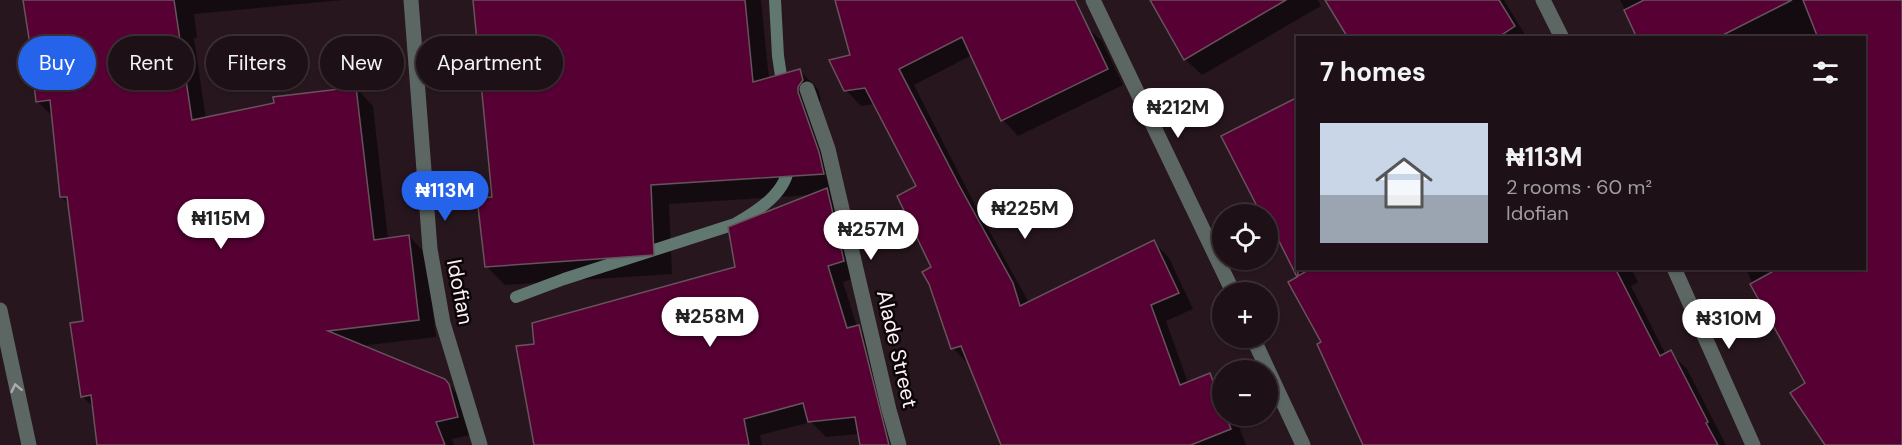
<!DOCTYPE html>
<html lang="en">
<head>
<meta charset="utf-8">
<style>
	:root { --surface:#1d1016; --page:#25191f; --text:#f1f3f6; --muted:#a09da1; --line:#3b3035; --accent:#2563eb }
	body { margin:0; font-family:"DM Sans",sans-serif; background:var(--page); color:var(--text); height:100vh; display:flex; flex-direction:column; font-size:22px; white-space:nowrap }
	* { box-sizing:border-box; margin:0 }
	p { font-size:20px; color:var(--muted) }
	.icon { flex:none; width:33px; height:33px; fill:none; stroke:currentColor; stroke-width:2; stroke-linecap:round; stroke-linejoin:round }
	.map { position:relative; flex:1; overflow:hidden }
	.details { position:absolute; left:1296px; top:36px; width:570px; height:234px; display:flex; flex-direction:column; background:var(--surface); border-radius:0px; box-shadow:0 2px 4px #0004,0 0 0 2px var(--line) }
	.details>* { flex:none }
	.hud { position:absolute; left:18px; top:36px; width:570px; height:54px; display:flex; gap:12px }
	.fabs { position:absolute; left:1212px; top:204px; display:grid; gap:12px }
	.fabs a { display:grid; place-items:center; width:66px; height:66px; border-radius:50%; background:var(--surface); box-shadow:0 2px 4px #0004,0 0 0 2px var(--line); font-size:30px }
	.price { position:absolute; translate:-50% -51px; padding:0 14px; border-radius:21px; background:#fff; color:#222; font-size:20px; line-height:39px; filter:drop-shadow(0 2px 3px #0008) }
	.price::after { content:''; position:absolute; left:50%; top:36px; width:18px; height:14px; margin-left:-9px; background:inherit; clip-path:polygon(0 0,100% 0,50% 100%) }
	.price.active { background:var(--accent); color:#fff }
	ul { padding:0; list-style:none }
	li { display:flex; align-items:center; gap:18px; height:150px; padding:0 24px }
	li span { display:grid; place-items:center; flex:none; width:168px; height:120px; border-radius:0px; color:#555 }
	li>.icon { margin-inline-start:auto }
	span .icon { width:72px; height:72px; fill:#fffc; stroke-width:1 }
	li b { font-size:26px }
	h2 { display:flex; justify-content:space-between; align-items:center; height:72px; padding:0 24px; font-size:26px }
	.pill { padding:0 21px; border-radius:27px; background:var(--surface); box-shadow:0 2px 4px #0004,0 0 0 2px var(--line); font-size:21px; line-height:54px }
	.pill.active { background:var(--accent); color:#fff }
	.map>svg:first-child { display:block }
	.shadow { fill:#0007 }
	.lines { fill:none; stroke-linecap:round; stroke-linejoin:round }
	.stream { stroke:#617870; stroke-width:12 }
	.building { fill:#570034; stroke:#67535b; stroke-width:1.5 }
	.minor { stroke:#5c6662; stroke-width:15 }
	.oneway { stroke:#acacac }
	.labels { text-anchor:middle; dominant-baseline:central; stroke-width:5; stroke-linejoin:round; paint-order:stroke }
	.street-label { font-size:21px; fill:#fdf1f6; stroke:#0b0507 }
</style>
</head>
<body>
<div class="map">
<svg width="1902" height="445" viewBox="0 0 1902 445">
	<rect width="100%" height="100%" fill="#27161e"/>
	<g class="shadow">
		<path d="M25,0H343L194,14L197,38H194L206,119L356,88L373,106L388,239L409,236L426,254L436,337L360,346L444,380L466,403L475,434L452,439L454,445H98L94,408L82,396L84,322L70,206L61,197L53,117L37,101Z"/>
		<path d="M474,0H761L769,79L799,70L818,89L821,100L816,106L842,193H830L843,206L859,277L843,282L857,327L875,343L900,445H862L859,434L826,437L811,422L760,435L762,445H535V345L736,268L812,195L669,204L672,274L505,285L486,266L493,198Z"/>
		<path d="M837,0H1056L1102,41L1123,85L1018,136L1003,120L972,55L914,85L974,203L1029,303L1154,242L1169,258L1193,309L1166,321L1188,383L1209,375L1222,388V416H1235L1246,445H998L1002,443L970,363L968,364L953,348L933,267L918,187L875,104L861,106L846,90L852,56Z"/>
		<path d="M1155,0H1318L1321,6L1202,75L1185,59Z"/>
		<path d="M1327,0H1504L1527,38H1350Z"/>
		<path d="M1620,0H1902V445H1826L1807,384L1755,291L1746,268H1864V38H1639Z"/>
		<path d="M1298,98V268H1631L1638,282L1631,286L1666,355L1670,352L1687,369L1726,445H1365L1323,343L1299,277L1268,218V214H1263Z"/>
	</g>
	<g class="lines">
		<g class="stream">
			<path d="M775,0L778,56L783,89"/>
			<path d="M516,297L564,279L735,224C758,211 788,192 789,163"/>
		</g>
	</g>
	<g class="building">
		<path d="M23,0H174L192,120L274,103L273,97L356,87L374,240L409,235L419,320L328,331L445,379L449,384L458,417L436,422L445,445H97L91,395L81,397L70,323L83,321L67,197H60L50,100L36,102L30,45Z"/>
		<path d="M473,0H745L753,82L800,69L803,80L798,87V92L819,152L824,174L651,185L654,255L485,267L477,198L492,197Z"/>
		<path d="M835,0H1075L1108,69L1001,121L962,37L899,69L959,185L1013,283L1020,306L1154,240L1179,293L1151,305L1180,385L1210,373L1222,406V416H1226L1231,429L1191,445H1001L961,346L951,349L929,284L922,272L931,267L897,196L916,186L865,88L844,91L829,60L850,55Z"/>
		<path d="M1150,0H1286L1184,60Z"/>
		<path d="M1325,0H1499L1515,26L1497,38H1348Z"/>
		<path d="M1644,0H1792L1717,38H1637L1624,10Z"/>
		<path d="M1803,0H1902V445H1825L1790,393L1805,383L1750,284L1779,268H1864V38H1818Z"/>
		<path d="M1298,97V276L1312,268H1615L1660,356L1671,350L1708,422L1706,423L1718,445H1363L1317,344L1321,342L1288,282L1297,277L1268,219V214H1261L1221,136Z"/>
		<path d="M827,188L844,261L828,266L847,328L859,325L889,445H860L855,417L808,422L803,403L744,419L749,445H534L516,346L534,344L532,323L735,267L728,227Z"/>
	</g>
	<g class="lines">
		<g class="minor">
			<path d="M411,0L430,249L443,323L480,445"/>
			<path d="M1093,0L1233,292"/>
			<path d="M1543,0L1562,38"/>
			<path d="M807,89L828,149L889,410L899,445"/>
			<path d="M1674,268L1753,445"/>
			<path d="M0,310L29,445"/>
			<path d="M1253,338L1303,445"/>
		</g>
	</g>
	<defs><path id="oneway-chevron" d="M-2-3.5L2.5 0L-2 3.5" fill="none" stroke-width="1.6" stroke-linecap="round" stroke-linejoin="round" transform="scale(1.5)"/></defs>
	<use class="oneway" href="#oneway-chevron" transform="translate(16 388) rotate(-102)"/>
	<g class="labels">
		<g class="street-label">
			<text transform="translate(460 292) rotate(79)">Idofian</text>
			<text transform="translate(897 349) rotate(77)">Alade Street</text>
		</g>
	</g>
</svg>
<div class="fabs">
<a><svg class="icon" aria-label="locate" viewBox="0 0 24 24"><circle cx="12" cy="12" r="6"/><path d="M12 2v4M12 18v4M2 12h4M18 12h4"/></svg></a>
<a>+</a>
<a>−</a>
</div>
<b class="price" style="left:1178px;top:139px">₦212M</b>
<b class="price active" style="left:445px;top:222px">₦113M</b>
<b class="price" style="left:1025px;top:240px">₦225M</b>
<b class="price" style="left:221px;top:250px">₦115M</b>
<b class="price" style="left:871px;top:261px">₦257M</b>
<b class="price" style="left:710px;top:348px">₦258M</b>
<b class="price" style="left:1729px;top:350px">₦310M</b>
<div class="hud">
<a class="pill active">Buy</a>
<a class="pill">Rent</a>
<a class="pill">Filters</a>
<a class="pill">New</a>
<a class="pill">Apartment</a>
</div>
<section class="details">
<h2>7 homes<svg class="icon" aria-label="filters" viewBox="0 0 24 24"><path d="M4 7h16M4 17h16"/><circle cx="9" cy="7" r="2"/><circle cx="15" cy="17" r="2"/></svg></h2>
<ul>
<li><span style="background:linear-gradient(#c9d6e8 60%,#9aa5b1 0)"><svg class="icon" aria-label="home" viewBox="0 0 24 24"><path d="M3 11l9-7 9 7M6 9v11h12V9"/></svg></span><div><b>₦113M</b><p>2 rooms · 60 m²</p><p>Idofian</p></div></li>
</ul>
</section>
</div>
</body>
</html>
